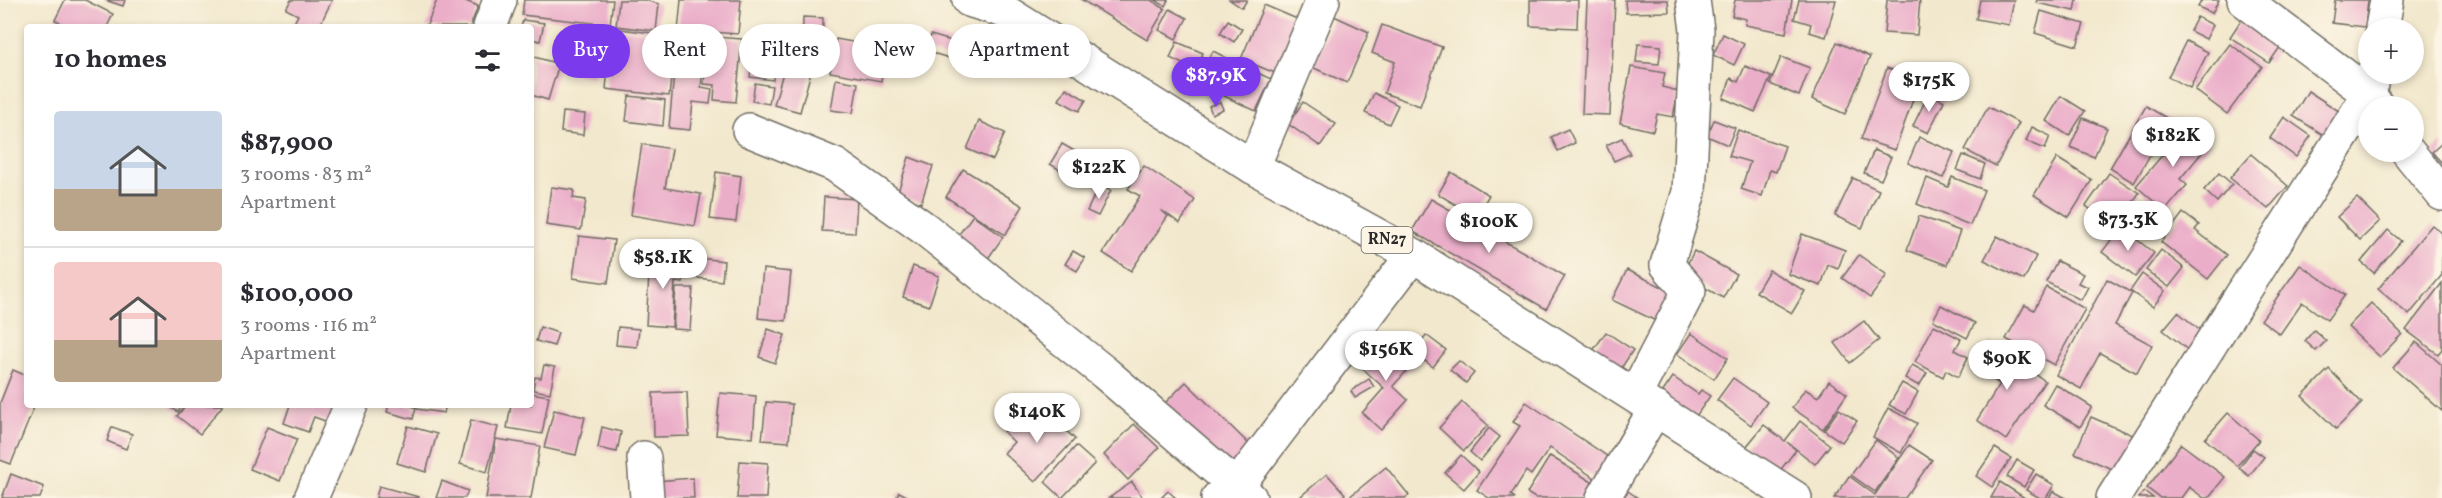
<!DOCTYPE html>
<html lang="en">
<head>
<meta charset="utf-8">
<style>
	:root { --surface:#fff; --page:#f2f2f3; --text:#2b2b33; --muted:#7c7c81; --line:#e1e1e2; --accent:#7c3aed }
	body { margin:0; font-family:Vollkorn,serif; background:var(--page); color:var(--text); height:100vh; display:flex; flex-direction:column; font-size:22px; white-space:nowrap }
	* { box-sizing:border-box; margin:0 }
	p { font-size:20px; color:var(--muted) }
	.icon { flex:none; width:33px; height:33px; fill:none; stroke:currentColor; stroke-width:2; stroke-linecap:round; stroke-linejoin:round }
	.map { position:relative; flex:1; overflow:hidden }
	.details { position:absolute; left:24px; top:24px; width:510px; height:384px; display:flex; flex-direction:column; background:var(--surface); border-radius:6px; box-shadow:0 3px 9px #0003 }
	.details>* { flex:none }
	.guide { position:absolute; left:552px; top:24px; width:570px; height:54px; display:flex; gap:12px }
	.tools { position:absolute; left:2358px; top:18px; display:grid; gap:12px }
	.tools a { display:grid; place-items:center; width:66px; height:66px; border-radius:50%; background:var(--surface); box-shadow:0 3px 9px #0003; font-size:30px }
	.price { position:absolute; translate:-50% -51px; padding:0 14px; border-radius:21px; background:#fff; color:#222; font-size:20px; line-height:39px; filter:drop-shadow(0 2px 3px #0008) }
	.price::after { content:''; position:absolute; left:50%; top:36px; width:18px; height:14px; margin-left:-9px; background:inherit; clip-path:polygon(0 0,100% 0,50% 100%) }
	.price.current { background:var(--accent); color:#fff }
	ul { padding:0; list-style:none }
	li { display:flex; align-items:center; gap:18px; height:150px; padding:0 30px }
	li+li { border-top:2px solid var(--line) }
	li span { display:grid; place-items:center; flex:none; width:168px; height:120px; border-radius:6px; color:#555 }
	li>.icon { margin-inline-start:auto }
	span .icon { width:72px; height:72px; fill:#fffc; stroke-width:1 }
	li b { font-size:26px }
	h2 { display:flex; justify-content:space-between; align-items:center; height:72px; padding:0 30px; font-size:26px }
	.chip { padding:0 21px; border-radius:27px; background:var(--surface); box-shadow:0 3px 9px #0003; font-size:21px; line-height:54px }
	.chip.current { background:var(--accent); color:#fff }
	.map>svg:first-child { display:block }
	.building { fill:#ebaec9 }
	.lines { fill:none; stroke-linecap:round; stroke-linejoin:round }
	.street-casing { stroke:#716d64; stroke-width:36 }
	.primary-casing { stroke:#716d64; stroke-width:36 }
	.street { stroke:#fff; stroke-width:33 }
	.primary { stroke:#fff; stroke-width:33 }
	.labels { text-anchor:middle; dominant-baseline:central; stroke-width:6; stroke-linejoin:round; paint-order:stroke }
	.shield { fill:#fcf5e5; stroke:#6a6863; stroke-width:1.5 }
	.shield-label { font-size:16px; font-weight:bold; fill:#2b2b2b }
</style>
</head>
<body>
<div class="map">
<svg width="2442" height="498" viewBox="0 0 2442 498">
	<rect width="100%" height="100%" fill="#fcf5e5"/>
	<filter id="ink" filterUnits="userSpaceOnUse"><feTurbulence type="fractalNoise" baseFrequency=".0167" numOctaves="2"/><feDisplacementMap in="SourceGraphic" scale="12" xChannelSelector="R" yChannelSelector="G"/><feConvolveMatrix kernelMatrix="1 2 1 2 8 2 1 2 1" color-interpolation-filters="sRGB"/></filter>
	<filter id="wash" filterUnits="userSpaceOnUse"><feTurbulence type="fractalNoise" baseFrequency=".008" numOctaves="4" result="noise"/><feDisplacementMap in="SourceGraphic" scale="24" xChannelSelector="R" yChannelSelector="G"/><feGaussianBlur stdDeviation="1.35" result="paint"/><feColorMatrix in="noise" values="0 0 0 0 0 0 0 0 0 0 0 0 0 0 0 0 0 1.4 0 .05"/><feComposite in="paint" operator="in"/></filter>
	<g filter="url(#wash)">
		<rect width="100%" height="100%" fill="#f2e8cd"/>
		<g id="blocks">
			<g class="building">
				<path d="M65,0H85L113,14L107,27H69L55,20Z"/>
				<path d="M105,0H125L123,6Z"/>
				<path d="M291,0H332L319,27H292L298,15L286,9Z"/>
				<path d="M437,0H463L478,6L470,27H426Z"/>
				<path d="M524,0H613L610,25L522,15Z"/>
				<path d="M619,0H644L659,4L656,31L616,26Z"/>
				<path d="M681,0H741L738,34L712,32L711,46L677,42Z"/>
				<path d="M1082,0H1151L1165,9L1147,40Z"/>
				<path d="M1155,0H1168L1165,6Z"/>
				<path d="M1230,0H1247L1242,8Z"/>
				<path d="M1530,0H1578L1577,28L1530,26Z"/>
				<path d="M1587,0H1615L1610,115L1582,114Z"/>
				<path d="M1625,0H1668L1669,12L1626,13Z"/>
				<path d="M1735,0H1792L1786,33L1745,25L1746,19L1732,16Z"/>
				<path d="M1799,0H1836L1826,37L1809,32L1811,24L1794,19Z"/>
				<path d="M1887,0H1920L1917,35L1884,33Z"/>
				<path d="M1980,0H2014L2009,25L1976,19Z"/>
				<path d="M2037,0H2077L2075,11L2036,3Z"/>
				<path d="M2202,0H2219L2212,13L2198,7Z"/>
				<path d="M2335,0H2368L2365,27L2332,23Z"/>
				<path d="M1264,5L1297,19L1275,73L1241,59Z"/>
				<path d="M1170,9L1187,18L1176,39L1159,30Z"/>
				<path d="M2041,11L2084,24L2077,46L2035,33Z"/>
				<path d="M2245,14L2285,40L2269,63L2230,37Z"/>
				<path d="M1334,16L1369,32L1347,83L1312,67Z"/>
				<path d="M803,17L823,18L822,65H802Z"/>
				<path d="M2197,17L2213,25L2206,39L2190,31Z"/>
				<path d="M523,20L544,23L540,41L531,39V27H521Z"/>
				<path d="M1228,20L1242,29L1234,42L1220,33Z"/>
				<path d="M1382,25L1442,47L1420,106L1384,93L1395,62L1372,53Z"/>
				<path d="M612,28L676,36L669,96L606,89Z"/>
				<path d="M1723,34L1744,44L1734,65L1713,55Z"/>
				<path d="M931,35L965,45L960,61L925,51Z"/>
				<path d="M715,37L742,39L736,102L714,100L715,85L704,84L707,51H714Z"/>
				<path d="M836,39L886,48L881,81L830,72Z"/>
				<path d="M2186,41L2208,52L2190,88L2168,77Z"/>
				<path d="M1177,42L1203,53L1195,70L1170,58Z"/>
				<path d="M1837,42L1870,57L1845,114L1812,99Z"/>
				<path d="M1638,44L1661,46L1659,64L1636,62Z"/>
				<path d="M2230,44L2262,67L2227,114L2195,90Z"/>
				<path d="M581,51L598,54L594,77L577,74Z"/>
				<path d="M676,51L705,54L701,87L712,89L710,104L693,102L690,130L669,128Z"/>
				<path d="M1213,51L1237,63L1222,95L1197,82Z"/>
				<path d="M531,56L559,64L548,100L531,95Z"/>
				<path d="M1781,57L1810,68L1799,96L1770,84Z"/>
				<path d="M752,60L775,63L773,80L750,77Z"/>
				<path d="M1239,64L1271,79L1256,111L1224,96Z"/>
				<path d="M785,65L811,72L800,112L774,105Z"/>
				<path d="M1745,66L1771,77L1755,112L1723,98L1731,78L1738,82Z"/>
				<path d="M1631,67L1665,73L1662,87L1678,91L1673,117L1657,114L1653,131L1620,123Z"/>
				<path d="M1887,68L1920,80L1895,150L1861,139Z"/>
				<path d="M836,79L858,83L853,113L831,110Z"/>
				<path d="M755,83L772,86L769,104L752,101Z"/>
				<path d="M1066,88L1086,100L1079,111L1059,100Z"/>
				<path d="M2308,91L2345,115L2330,139L2293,116Z"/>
				<path d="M1374,93L1398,105L1389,124L1365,113Z"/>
				<path d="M1929,93L1944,101L1928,133L1913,126Z"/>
				<path d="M629,96L665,100L663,126L626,121Z"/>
				<path d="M2061,96L2085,111L2069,136L2046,121Z"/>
				<path d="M1220,102L1223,109L1212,114L1209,106Z"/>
				<path d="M1303,102L1336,124L1320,146L1288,124Z"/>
				<path d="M2146,106L2170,120L2134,183L2110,168Z"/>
				<path d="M1988,107L2019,123L1996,166L1965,150Z"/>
				<path d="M563,112L585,114L583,135L561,132Z"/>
				<path d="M2284,117L2311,136L2296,157L2270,138Z"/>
				<path d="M2083,118L2107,128L2094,157L2070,147Z"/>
				<path d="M1714,120L1735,128L1728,145L1707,136Z"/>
				<path d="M979,121L1005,133L993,160L967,149Z"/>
				<path d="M2189,124L2210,143L2180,179L2187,185L2165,211L2136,186Z"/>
				<path d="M2032,127L2050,136L2045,149L2026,141Z"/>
				<path d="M1568,129L1575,143L1558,151L1551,137Z"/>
				<path d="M1738,130L1785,146L1776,172L1770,170L1762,196L1741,189L1750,162L1729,156Z"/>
				<path d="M1919,137L1954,152L1943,178L1908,163Z"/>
				<path d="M1622,138L1630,154L1614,161L1606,145Z"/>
				<path d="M2442,143V163L2432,152Z"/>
				<path d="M642,144L672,149L665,188L701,194L695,226L631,215Z"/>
				<path d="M1062,144L1089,159L1077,180L1050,164Z"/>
				<path d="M1874,150L1891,157L1881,180L1864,173Z"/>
				<path d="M2251,154L2288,186L2268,209L2230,178Z"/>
				<path d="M1963,155L1985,164L1980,179L1957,170Z"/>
				<path d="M909,157L933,166L921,203L897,195Z"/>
				<path d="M2057,158L2092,180L2069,217L2034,195Z"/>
				<path d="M1144,166L1195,200L1180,223L1161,210L1168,216L1131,271L1103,253L1140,196L1128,189Z"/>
				<path d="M963,169L1023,206L1005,235L946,197Z"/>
				<path d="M716,172L741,176L736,222L710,219Z"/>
				<path d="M1451,172L1489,195L1476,217L1438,194Z"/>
				<path d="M2109,173L2139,193L2116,228L2086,206Z"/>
				<path d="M2219,173L2232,184L2217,202L2204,190Z"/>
				<path d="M1952,177L1984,190L1970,225L1917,204L1927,178L1948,187Z"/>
				<path d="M1853,178L1879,190L1862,228L1835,216Z"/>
				<path d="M1100,184L1111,190L1098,216L1087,211Z"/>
				<path d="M551,187L574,190L573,198L586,200L581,230L546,225Z"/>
				<path d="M824,197L857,199L855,233L822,231Z"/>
				<path d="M2357,198L2380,221L2360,240L2337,217Z"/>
				<path d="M1431,199L1565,276L1546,309L1412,231Z"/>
				<path d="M2183,213L2199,225L2195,230L2227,255L2208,279L2161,242Z"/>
				<path d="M973,215L1003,237L982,267L951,245Z"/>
				<path d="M1919,216L1960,231L1947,265L1907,250Z"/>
				<path d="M2432,225L2442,233V275L2409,315L2378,289Z"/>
				<path d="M2121,227L2154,253L2135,277L2102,252Z"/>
				<path d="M2388,230L2401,241L2374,273L2361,262Z"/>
				<path d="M1802,234L1845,250L1838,269L1828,265L1821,286L1788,274Z"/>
				<path d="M579,236L614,240L608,283L573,278Z"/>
				<path d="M1997,236L2036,256L2024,280L1984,260Z"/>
				<path d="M2161,250L2184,268L2169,287L2146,270Z"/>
				<path d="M1073,251L1085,258L1077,271L1065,264Z"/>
				<path d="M1694,251L1736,274L1723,298L1682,275Z"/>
				<path d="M1859,255L1887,275L1870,298L1842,278Z"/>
				<path d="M650,258L685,260L683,283L675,282L672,327L646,325Z"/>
				<path d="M699,258L724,261L722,281L697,278Z"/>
				<path d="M2057,261L2083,274L2078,283L2088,287L2081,300L2046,282Z"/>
				<path d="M2300,265L2345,295L2327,320L2302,302L2280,334L2261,320Z"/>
				<path d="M913,266L939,276L929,306L903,297Z"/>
				<path d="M763,269L791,272L786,321L758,318Z"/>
				<path d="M1627,270L1673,292L1658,322L1612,300Z"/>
				<path d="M1769,270L1805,291L1792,313L1756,292Z"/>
				<path d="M2142,274L2165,291L2153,307L2130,291Z"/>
				<path d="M2107,279L2132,293L2115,325L2152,345L2137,373L2100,353L2081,389L2056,375Z"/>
				<path d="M2442,283V349L2438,354L2406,330Z"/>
				<path d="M2046,287L2085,309L2054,365L2006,339L2025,305L2034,310Z"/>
				<path d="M676,288H693L690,330L673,329Z"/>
				<path d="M2371,303L2402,334L2380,357L2348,327Z"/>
				<path d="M1941,305L1975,323L1967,338L1933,320Z"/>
				<path d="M2178,312L2203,333L2189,351L2163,330Z"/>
				<path d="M1864,321L1879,340L1850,363L1835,343Z"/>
				<path d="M1934,325L1961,339L1955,350L1968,357L1958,377L1946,370L1943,377L1915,362Z"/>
				<path d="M540,327L558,333L554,346L536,341Z"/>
				<path d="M618,327L639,329L637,347L616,345Z"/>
				<path d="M768,329L785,335L775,363L759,357Z"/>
				<path d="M2314,330L2326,341L2316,351L2305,341Z"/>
				<path d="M1606,332L1633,350L1620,370L1592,352Z"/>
				<path d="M1691,333L1728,358L1714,379L1677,354Z"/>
				<path d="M1426,335L1446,350L1433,367L1413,352Z"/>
				<path d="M1385,338L1413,364L1393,386L1408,400L1381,430L1362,413L1384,388L1360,366Z"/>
				<path d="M2416,342L2442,365V411L2393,368Z"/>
				<path d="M1990,343L2045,381L2006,440L1977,420L2000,384L1974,367Z"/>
				<path d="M1459,361L1474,373L1466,383L1450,370Z"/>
				<path d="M544,365L555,367L550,393L533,390L535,377L541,378Z"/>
				<path d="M1912,365L1927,373L1919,386L1905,378Z"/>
				<path d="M2329,369L2362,403L2336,429L2302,396Z"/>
				<path d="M13,370L27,376V405H35L11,464L0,460V403Z"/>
				<path d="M1673,377L1698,394L1701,390L1710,396L1694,419L1660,396Z"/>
				<path d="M1733,378L1767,402L1751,425L1717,400Z"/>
				<path d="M1369,379L1374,387L1355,398L1351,391Z"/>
				<path d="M1829,381L1847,394L1823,429L1792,408L1805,389L1818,397Z"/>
				<path d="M1186,382L1257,452L1234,475L1162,406Z"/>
				<path d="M1902,383L1918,392L1906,414L1889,405Z"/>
				<path d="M2055,384L2092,407L2080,427L2043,405Z"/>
				<path d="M687,392L689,436L654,437L653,393Z"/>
				<path d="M531,393L549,396L542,434L507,428L511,405H531Z"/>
				<path d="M720,393L756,396L753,438L716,435Z"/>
				<path d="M766,402L792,404L789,442L762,440Z"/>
				<path d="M1462,402L1488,425L1464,451L1439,428Z"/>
				<path d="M1526,402L1613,460L1599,481L1550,448L1531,475L1526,471L1511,495L1515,498H1489L1477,490L1520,426L1513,422Z"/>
				<path d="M167,405H182L178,412Z"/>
				<path d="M186,405H223L200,434L177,416Z"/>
				<path d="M290,405H354L345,428L314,417L308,432L284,423Z"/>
				<path d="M389,405H410L416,408L413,419L387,412Z"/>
				<path d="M417,405H446L444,413L417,409Z"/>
				<path d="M1888,408L1917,423L1901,453L1873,437Z"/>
				<path d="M1839,409L1857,421L1842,442L1824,430Z"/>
				<path d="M554,410L585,417L576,455L544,448Z"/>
				<path d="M1044,410L1075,439L1035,482L1004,453L1014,442L1004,432L1017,417L1028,427Z"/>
				<path d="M2228,413L2259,440L2237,466L2205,439Z"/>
				<path d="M2091,417L2137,437L2121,473L2075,453Z"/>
				<path d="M471,420L498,427L487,472L460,464Z"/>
				<path d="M1800,421L1830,445L1815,464L1787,442L1796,450L1778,473L1746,447L1764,425L1785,441Z"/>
				<path d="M1134,424L1159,448L1128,480L1104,455Z"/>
				<path d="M408,426L437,434L426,472L397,463Z"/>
				<path d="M112,427L132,434L126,449L107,441Z"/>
				<path d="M267,427L297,439L280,481L250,469Z"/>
				<path d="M602,427L621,432L617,452L598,448Z"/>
				<path d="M1489,428L1500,437L1480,461L1470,452Z"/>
				<path d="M496,439L540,446L531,498H486Z"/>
				<path d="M1876,440L1899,458L1875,492L1851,475Z"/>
				<path d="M2181,444L2225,477L2208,498H2204L2189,487L2181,498H2160L2147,488Z"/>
				<path d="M1909,445L1932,460L1905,498H1834L1849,476L1875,495Z"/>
				<path d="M1076,446L1095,463L1062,498L1045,482Z"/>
				<path d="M1995,448L2011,458L1992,487L1976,476Z"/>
				<path d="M2253,449L2264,457L2249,476L2239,468Z"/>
				<path d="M1461,455L1479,472L1464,489L1445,473Z"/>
				<path d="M1550,456L1600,487L1592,498H1535L1527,493Z"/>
				<path d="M2017,460L2034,470L2024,487L2007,477Z"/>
				<path d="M740,461L768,463L766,498H737Z"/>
				<path d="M1386,467L1409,495L1405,498H1348Z"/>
				<path d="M11,474L44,487L40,498H2Z"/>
				<path d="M1327,474L1345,494L1341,498H1303L1301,496Z"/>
				<path d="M2036,474L2054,485L2046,498H2040L2026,490Z"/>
				<path d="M693,478L694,498H657L655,481Z"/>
				<path d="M442,481L468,491L465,498H436Z"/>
				<path d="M1132,482L1143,498H1109Z"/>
				<path d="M2000,482L2025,498H1991Z"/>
				<path d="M379,486L419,497V498H376Z"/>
				<path d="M1168,491L1176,498H1161Z"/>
				<path d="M1628,491L1638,498H1623Z"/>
				<path d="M2053,491L2066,498H2049Z"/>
				<path d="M2144,491L2153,498H2139Z"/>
				<path d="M899,492L911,498H896Z"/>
			</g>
		</g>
	</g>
	<g filter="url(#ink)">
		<use href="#blocks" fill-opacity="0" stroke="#716d64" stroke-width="1.5"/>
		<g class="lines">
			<defs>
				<g id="street">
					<path d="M2244,0L2369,94L2377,106"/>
					<path d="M490,27L500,0"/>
					<path d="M2382,28L2387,0"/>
					<path d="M749,130L835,165L925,229L1105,373L1250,498"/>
					<path d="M2408,152L2442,194"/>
					<path d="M1253,167L1323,0"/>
					<path d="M1635,395L1689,291L1667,265L1689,192L1697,30L1693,0"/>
					<path d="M644,458L647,498"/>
					<path d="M311,498L351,405"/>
					<path d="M1218,498L1237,486L1413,255"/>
					<path d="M1603,498L1656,408"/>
					<path d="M2113,498L2369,94L2373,74"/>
				</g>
				<path id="primary" d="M969,0L1004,11L1253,167L1413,255L1795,498"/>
			</defs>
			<use href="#street" class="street-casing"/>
			<use href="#primary" class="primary-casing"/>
			<use href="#street" class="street"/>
			<use href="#primary" class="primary"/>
		</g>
	</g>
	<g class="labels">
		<rect class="shield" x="1361.5" y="227" width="51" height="26" rx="4.5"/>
		<g class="shield-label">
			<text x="1387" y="240">RN27</text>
		</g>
	</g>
</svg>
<div class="tools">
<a>+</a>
<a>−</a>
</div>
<b class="price current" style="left:1216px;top:108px">$87.9K</b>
<b class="price" style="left:1929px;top:113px">$175K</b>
<b class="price" style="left:2173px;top:168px">$182K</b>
<b class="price" style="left:1099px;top:200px">$122K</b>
<b class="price" style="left:2128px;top:252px">$73.3K</b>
<b class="price" style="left:1489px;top:254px">$100K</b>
<b class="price" style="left:663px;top:290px">$58.1K</b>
<b class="price" style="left:1386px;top:382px">$156K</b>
<b class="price" style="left:2007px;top:391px">$90K</b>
<b class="price" style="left:1037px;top:444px">$140K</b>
<div class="guide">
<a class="chip current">Buy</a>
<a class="chip">Rent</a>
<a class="chip">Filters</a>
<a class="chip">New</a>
<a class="chip">Apartment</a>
</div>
<section class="details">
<h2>10 homes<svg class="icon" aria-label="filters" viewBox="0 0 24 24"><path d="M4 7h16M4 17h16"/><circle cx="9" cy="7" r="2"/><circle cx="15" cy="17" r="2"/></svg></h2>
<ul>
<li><span style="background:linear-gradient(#c9d6e8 65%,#b9a48a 0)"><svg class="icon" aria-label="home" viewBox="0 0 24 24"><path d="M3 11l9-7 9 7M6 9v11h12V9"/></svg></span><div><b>$87,900</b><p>3 rooms · 83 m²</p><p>Apartment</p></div></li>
<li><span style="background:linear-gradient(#f6c9c9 65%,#b9a48a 0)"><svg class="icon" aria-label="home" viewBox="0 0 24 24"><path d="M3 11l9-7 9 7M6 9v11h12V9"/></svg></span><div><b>$100,000</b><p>3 rooms · 116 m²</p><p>Apartment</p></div></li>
</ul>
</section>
</div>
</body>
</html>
